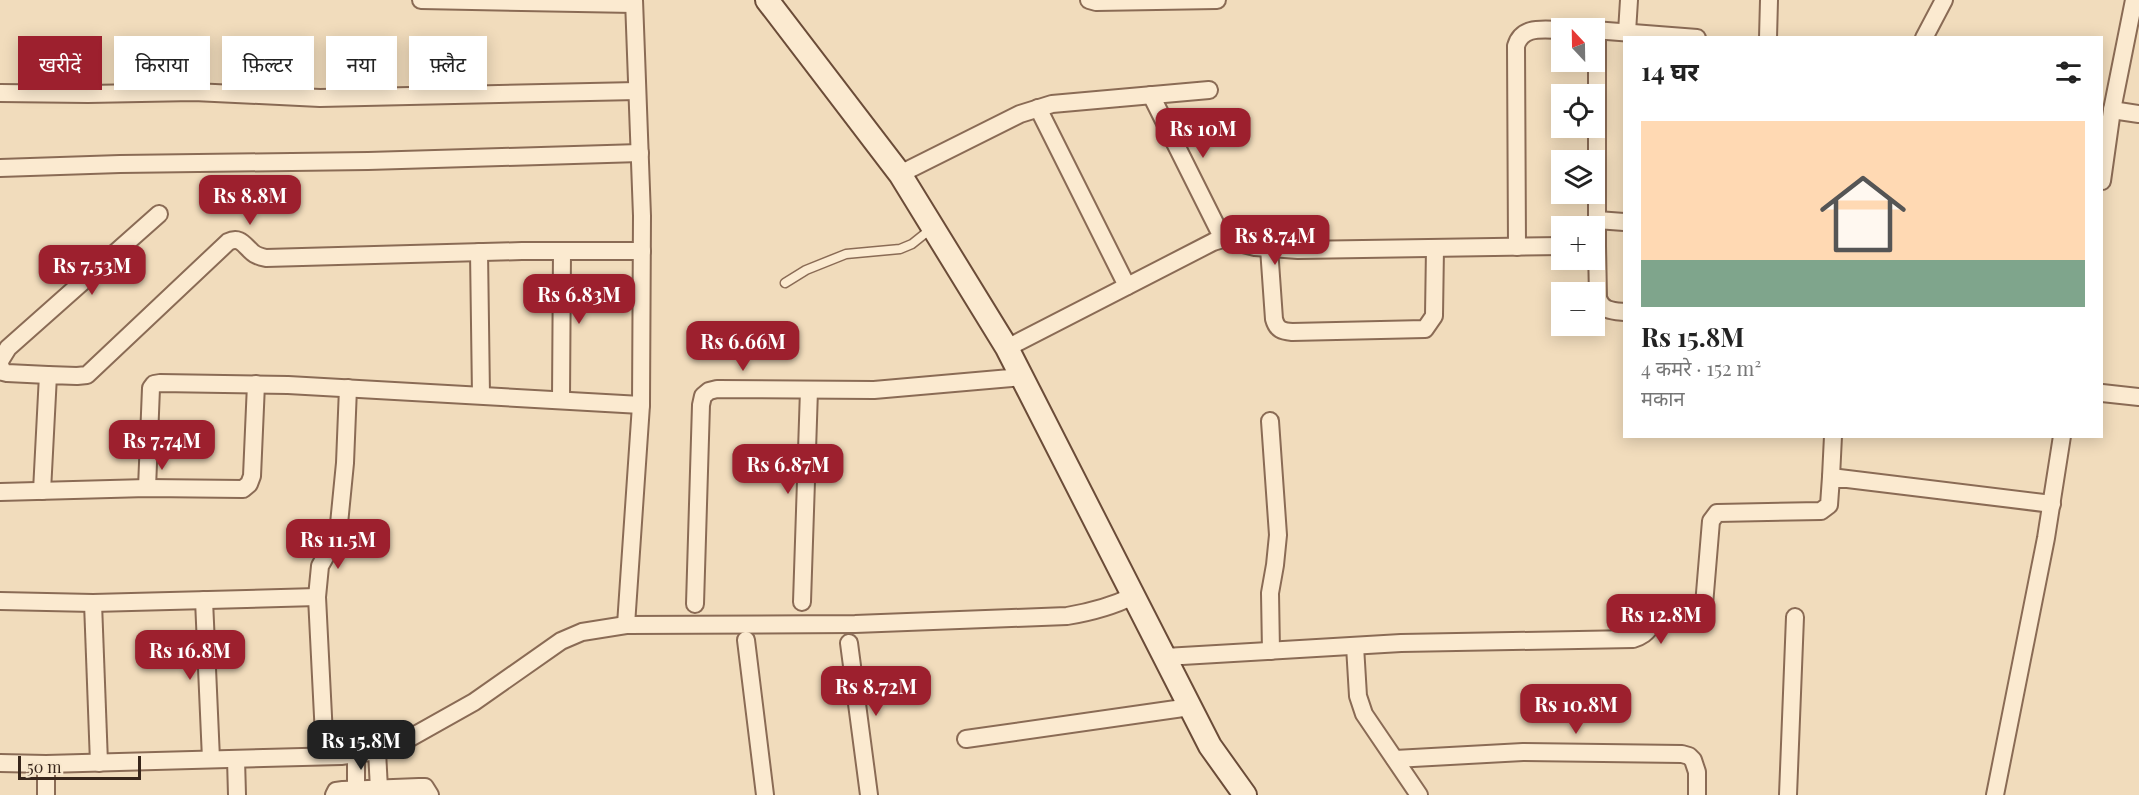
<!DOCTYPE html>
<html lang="hi">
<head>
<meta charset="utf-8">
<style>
	:root { --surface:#fff; --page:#f6f6f6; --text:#222; --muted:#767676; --accent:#9d202e }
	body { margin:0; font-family:"Playfair Display","Noto Sans Devanagari",serif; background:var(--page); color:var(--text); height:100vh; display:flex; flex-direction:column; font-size:22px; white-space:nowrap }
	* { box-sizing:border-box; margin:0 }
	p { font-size:20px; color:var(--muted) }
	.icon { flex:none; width:33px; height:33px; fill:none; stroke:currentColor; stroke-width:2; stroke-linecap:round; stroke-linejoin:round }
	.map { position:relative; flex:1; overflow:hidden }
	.sheet { position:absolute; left:1623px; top:36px; width:480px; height:402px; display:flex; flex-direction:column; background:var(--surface); border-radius:0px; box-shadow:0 3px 15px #0003 }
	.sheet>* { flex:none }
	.banner { position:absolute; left:18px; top:36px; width:570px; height:54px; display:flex; gap:12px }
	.needle { width:39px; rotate:338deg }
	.buttons { position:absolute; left:1551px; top:18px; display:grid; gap:12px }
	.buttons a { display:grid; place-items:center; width:54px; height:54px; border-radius:0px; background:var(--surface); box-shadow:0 3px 15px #0003; font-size:30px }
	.scale { position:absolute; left:18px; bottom:15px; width:123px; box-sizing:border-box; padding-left:6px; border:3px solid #38261b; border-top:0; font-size:16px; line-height:21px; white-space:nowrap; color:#38261b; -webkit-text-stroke:4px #f8e7cc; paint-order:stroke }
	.price { position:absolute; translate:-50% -51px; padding:0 14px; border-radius:12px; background:var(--accent); color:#fff; font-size:20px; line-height:39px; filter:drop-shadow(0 2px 3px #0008) }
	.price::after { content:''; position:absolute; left:50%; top:36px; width:18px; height:14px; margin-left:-9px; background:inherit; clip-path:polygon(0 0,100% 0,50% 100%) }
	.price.on { background:#222; color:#fff }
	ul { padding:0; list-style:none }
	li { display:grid; align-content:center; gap:12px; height:318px; padding:0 18px }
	li span { display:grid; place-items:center; height:186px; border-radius:0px; color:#555 }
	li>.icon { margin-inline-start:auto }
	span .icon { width:108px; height:108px; fill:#fffc; stroke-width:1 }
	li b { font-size:26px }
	h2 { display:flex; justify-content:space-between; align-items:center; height:72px; padding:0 18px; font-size:26px }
	.pill { padding:0 21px; border-radius:0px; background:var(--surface); box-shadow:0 3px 15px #0003; font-size:21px; line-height:54px }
	.pill.on { background:var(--accent); color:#fff }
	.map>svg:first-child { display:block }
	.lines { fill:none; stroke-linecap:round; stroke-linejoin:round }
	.lane-casing { stroke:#8a6b55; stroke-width:11 }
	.street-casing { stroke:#8a6b55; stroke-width:20 }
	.secondary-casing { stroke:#6b4c38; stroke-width:26 }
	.lane { stroke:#fbead0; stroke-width:8 }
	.street { stroke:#fbead0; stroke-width:16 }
	.secondary { stroke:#fbead0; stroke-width:22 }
</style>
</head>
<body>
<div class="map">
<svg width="2139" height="795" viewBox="0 0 2139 795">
	<rect width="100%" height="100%" fill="#f1dcbc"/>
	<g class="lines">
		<defs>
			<path id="lane" d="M785,283L806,270L846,254L900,249L912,244L932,228"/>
			<g id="street">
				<path d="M421,0L634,4"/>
				<path d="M1089,0L1096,2L1217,0"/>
				<path d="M1594,30L1697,38"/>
				<path d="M1627,32L1629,0"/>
				<path d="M1768,38L1769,0"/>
				<path d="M1924,38L1944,0"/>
				<path d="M0,93L88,94L194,92L320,98L637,91"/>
				<path d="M1151,95L1223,239"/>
				<path d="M1038,108L1127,286"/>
				<path d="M2112,110L2139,114"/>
				<path d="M0,168L120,164L368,161L640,153"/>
				<path d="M900,174L1020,114L1052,104L1209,90"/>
				<path d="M2102,181L2112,110L2134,0"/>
				<path d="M1597,220L1624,222"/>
				<path d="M1594,246H1597L1598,298C1602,311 1613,311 1624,312"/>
				<path d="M1597,246V31"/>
				<path d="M1517,247L1516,46C1522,25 1544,30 1562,30"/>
				<path d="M1269,248L1274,319C1277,330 1282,331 1292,332L1425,329L1434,316L1435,248"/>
				<path d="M479,252L481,395"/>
				<path d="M1007,348L1213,242L1223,239L1255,247L1298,250L1562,246"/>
				<path d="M0,361L8,348L159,214"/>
				<path d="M0,365L3,372L7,373L48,375"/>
				<path d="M2102,393L2139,397"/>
				<path d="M561,399L562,251"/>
				<path d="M1270,421L1278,535L1275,565L1270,593L1271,651"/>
				<path d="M1831,477L1833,436"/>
				<path d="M147,488L151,388L154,384L160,383L288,385L641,405"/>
				<path d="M42,491L48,375L77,376L87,375L228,242C240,236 244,245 252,252C256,256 261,257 266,258L522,251H642"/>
				<path d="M0,492L147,488L243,489L249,484L252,476L256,384"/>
				<path d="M204,600L211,759"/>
				<path d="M0,601L93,603L317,597"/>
				<path d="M802,602L809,390"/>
				<path d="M93,603L99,763"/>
				<path d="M695,604L701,405L703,396L709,391L717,389L874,390L1022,377"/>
				<path d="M626,625L641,405L642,216L634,0"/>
				<path d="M746,640L765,795"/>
				<path d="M849,643L869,795"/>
				<path d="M1355,646L1358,696L1364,714L1419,795"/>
				<path d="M1165,657L1401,643L1633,639C1649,634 1647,628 1659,619C1670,609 1687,610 1700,607L1704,605L1711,521L1717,513L1821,511L1829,505L1831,477L2052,504"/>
				<path d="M966,739L1190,707"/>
				<path d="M377,751L379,789"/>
				<path d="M356,755V789"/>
				<path d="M325,756L317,597L320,566L338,534L345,463L348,388"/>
				<path d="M236,759L237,795"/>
				<path d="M1395,759L1523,752L1682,754L1689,756L1693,760L1697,772V795"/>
				<path d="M0,763L46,764L341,756L377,751L401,743L474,702L561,641L582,632L626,625L855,624L1067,616C1091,612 1111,607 1133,596"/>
				<path d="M46,764V795"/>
				<path d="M334,795L336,791L343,790L419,787H425L430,795"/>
				<path d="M1788,795L1795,617"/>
				<path d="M1995,795L2046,538L2062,436"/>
			</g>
			<path id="secondary" d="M767,0L900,174L1007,348L1210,746L1245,795"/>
		</defs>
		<use href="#lane" class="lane-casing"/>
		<use href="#street" class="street-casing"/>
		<use href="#secondary" class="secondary-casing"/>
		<use href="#lane" class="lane"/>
		<use href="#street" class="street"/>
		<use href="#secondary" class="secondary"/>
	</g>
</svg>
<div class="buttons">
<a><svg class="needle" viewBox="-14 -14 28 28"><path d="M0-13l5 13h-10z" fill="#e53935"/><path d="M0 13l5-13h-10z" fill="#767676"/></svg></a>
<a><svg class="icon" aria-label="locate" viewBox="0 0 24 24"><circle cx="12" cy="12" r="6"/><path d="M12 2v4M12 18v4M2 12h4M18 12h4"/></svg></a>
<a><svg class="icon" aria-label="layers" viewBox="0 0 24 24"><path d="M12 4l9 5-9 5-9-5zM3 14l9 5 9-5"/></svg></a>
<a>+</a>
<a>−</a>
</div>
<div class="scale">50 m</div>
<b class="price" style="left:1203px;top:159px">Rs 10M</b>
<b class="price" style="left:250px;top:226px">Rs 8.8M</b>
<b class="price" style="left:1275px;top:266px">Rs 8.74M</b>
<b class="price" style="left:92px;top:296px">Rs 7.53M</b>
<b class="price" style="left:579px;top:325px">Rs 6.83M</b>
<b class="price" style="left:743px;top:372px">Rs 6.66M</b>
<b class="price" style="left:162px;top:471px">Rs 7.74M</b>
<b class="price" style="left:788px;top:495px">Rs 6.87M</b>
<b class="price" style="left:338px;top:570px">Rs 11.5M</b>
<b class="price" style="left:1661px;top:645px">Rs 12.8M</b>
<b class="price" style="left:190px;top:681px">Rs 16.8M</b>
<b class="price" style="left:876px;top:717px">Rs 8.72M</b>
<b class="price" style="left:1576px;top:735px">Rs 10.8M</b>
<b class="price on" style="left:361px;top:771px">Rs 15.8M</b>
<div class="banner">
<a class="pill on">खरीदें</a>
<a class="pill">किराया</a>
<a class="pill">फ़िल्टर</a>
<a class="pill">नया</a>
<a class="pill">फ़्लैट</a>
</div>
<section class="sheet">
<h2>14 घर<svg class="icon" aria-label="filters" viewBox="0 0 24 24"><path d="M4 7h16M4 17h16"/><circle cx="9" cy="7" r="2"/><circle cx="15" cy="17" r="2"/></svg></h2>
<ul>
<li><span style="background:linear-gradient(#ffd9b3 75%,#7fa58c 0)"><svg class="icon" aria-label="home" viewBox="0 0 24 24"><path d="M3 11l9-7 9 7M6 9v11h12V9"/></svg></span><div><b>Rs 15.8M</b><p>4 कमरे · 152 m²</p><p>मकान</p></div></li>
</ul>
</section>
</div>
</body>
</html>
